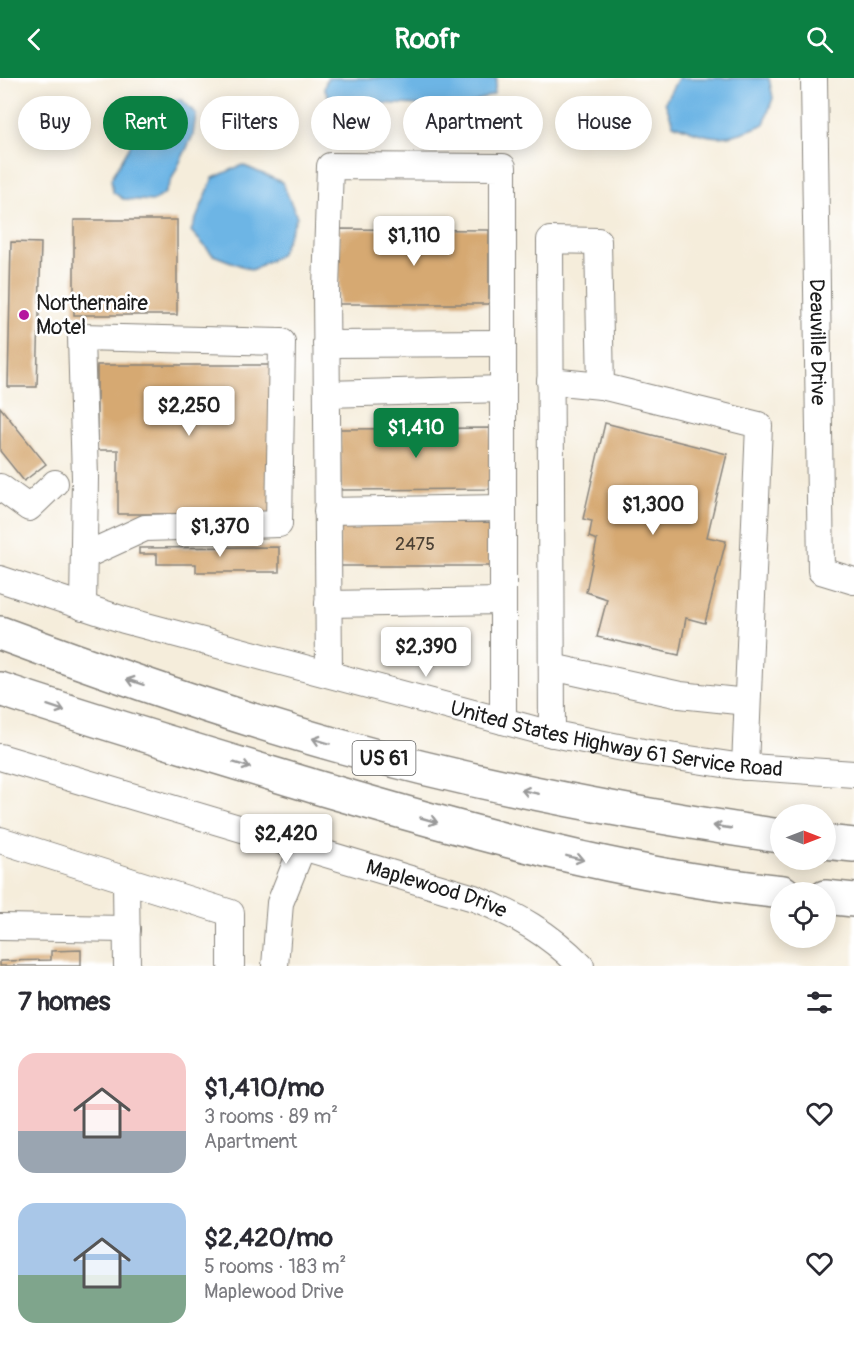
<!DOCTYPE html>
<html lang="en">
<head>
<meta charset="utf-8">
<style>
	:root { --surface:#fff; --page:#f2f2f3; --text:#2b2b33; --muted:#7c7c81; --accent:#0b8043 }
	body { margin:0; font-family:Pangolin,sans-serif; background:var(--page); color:var(--text); height:100vh; display:flex; flex-direction:column; font-size:22px; white-space:nowrap }
	* { box-sizing:border-box; margin:0 }
	p { font-size:20px; color:var(--muted) }
	.icon { flex:none; width:33px; height:33px; fill:none; stroke:currentColor; stroke-width:2; stroke-linecap:round; stroke-linejoin:round }
	.map { position:relative; height:888px; overflow:hidden }
	.side { display:flex; flex-direction:column; background:var(--surface); flex:1 }
	.side>* { flex:none }
	.guide { position:absolute; left:18px; top:18px; width:819px; height:54px; display:flex; gap:12px }
	.needle { width:39px; rotate:90deg }
	.controls { position:absolute; left:770px; top:726px; display:grid; gap:12px }
	.controls a { display:grid; place-items:center; width:66px; height:66px; border-radius:50%; background:var(--surface); box-shadow:0 3px 15px #0003; font-size:30px }
	.price { position:absolute; translate:-50% -51px; padding:0 14px; border-radius:6px; background:#fff; color:#222; font-size:20px; line-height:39px; filter:drop-shadow(0 2px 3px #0008) }
	.price::after { content:''; position:absolute; left:50%; top:36px; width:18px; height:14px; margin-left:-9px; background:inherit; clip-path:polygon(0 0,100% 0,50% 100%) }
	.price.active { background:var(--accent); color:#fff }
	ul { padding:0; list-style:none }
	li { display:flex; align-items:center; gap:18px; height:150px; padding:0 18px }
	li span { display:grid; place-items:center; flex:none; width:168px; height:120px; border-radius:18px; color:#555 }
	li>.icon { margin-inline-start:auto }
	span .icon { width:72px; height:72px; fill:#fffc; stroke-width:1 }
	li b { font-size:26px }
	h2 { display:flex; justify-content:space-between; align-items:center; height:72px; padding:0 18px; font-size:26px }
	.tag { padding:0 21px; border-radius:27px; background:var(--surface); box-shadow:0 3px 15px #0003; font-size:21px; line-height:54px }
	.tag.active { background:var(--accent); color:#fff }
	header { display:flex; justify-content:space-between; align-items:center; height:78px; padding:0 18px; background:var(--accent); color:#fff; font-size:27px; font-weight:700 }
	.map>svg:first-child { display:block }
	.water { fill:#6db5e5; stroke:#446880; stroke-width:1.5 }
	.building { fill:#d6a972 }
	.lines { fill:none; stroke-linecap:round; stroke-linejoin:round }
	.minor-casing { stroke:#88847c; stroke-width:28 }
	.major-casing { stroke:#88847c; stroke-width:36 }
	.minor { stroke:#fff; stroke-width:26 }
	.major { stroke:#fff; stroke-width:33 }
	.oneway { stroke:#999 }
	.poi-dot { fill:#b5179e; stroke:#fff; stroke-width:2 }
	.labels { text-anchor:middle; dominant-baseline:central; stroke-width:5; stroke-linejoin:round; paint-order:stroke }
	.number-label { font-size:18px; fill:#4a3f32 }
	.shield { fill:#fff; stroke:#606060; stroke-width:1.5 }
	.shield-label { font-size:20px; font-weight:bold; fill:#1c1c1c }
	.poi-label { font-size:21px; fill:#1c1c1c; stroke:#fff; text-anchor:start }
	.street-label { font-size:21px; fill:#1c1c1c; stroke:#fff }
</style>
</head>
<body>
<header><svg class="icon" aria-label="back" viewBox="0 0 24 24"><path d="M15 5l-7 7 7 7"/></svg>Roofr<svg class="icon" aria-label="search" viewBox="0 0 24 24"><circle cx="10" cy="10" r="6"/><path d="M15 15l6 6"/></svg></header>
<div class="map">
<svg width="854" height="888" viewBox="0 0 854 888">
	<rect width="100%" height="100%" fill="#fff"/>
	<filter id="ink" filterUnits="userSpaceOnUse"><feTurbulence type="fractalNoise" baseFrequency=".0167" numOctaves="2"/><feDisplacementMap in="SourceGraphic" scale="12" xChannelSelector="R" yChannelSelector="G"/><feConvolveMatrix kernelMatrix="1 2 1 2 8 2 1 2 1" color-interpolation-filters="sRGB"/></filter>
	<filter id="wash" filterUnits="userSpaceOnUse"><feTurbulence type="fractalNoise" baseFrequency=".008" numOctaves="4" result="noise"/><feDisplacementMap in="SourceGraphic" scale="24" xChannelSelector="R" yChannelSelector="G"/><feGaussianBlur stdDeviation="1.35" result="paint"/><feColorMatrix in="noise" values="0 0 0 0 0 0 0 0 0 0 0 0 0 0 0 0 0 1.4 0 .05"/><feComposite in="paint" operator="in"/></filter>
	<g filter="url(#wash)">
		<rect width="100%" height="100%" fill="#f5eddb"/>
		<g class="water">
			<path d="M327,0H497L494,16L463,29L331,23L324,11Z"/>
			<path d="M678,0H769L773,20L764,46C724,64 713,62 673,46L665,24Z"/>
			<path d="M167,21L182,22L196,36L193,57L165,115L153,123L123,121L113,114L111,101L153,27Z"/>
			<path d="M242,87L282,104L297,139L280,177L252,192L213,177L191,153L213,100Z"/>
		</g>
		<g id="blocks">
			<g class="building">
				<rect x="74" y="142" width="103" height="95"/>
				<path d="M339,151L489,152V226H339Z"/>
				<path d="M11,164L41,165L37,309H8Z"/>
				<path d="M97,287H273V436H118V372H97Z"/>
				<path d="M0,329L46,386L24,403L0,373Z"/>
				<path d="M605,345L727,376L707,459L726,463L705,545L686,540L679,577L597,559L607,521L586,514L597,462L589,459L592,443L583,441Z"/>
				<path d="M491,350L492,411L341,412L340,351Z"/>
				<path d="M491,444L492,488H339V445Z"/>
				<path d="M279,469V494H196V486H157V476H139V470Z"/>
				<path d="M81,872V888H0V883L51,882V873Z"/>
			</g>
		</g>
	</g>
	<g filter="url(#ink)">
		<use href="#blocks" fill-opacity="0" stroke="#88847c" stroke-width="1.5"/>
		<g class="lines">
			<defs>
				<g id="minor">
					<path id="s1" d="M814,0L821,493L854,503"/>
					<path d="M326,266L503,265"/>
					<path d="M550,303L601,308"/>
					<path d="M327,316L503,311"/>
					<path d="M0,409L29,430L55,405"/>
					<path d="M327,433L503,430"/>
					<path id="s2" d="M0,501L124,542L544,654L643,674L736,688L854,696"/>
					<path d="M328,526L503,523"/>
					<path d="M83,529L85,400L81,259L282,264L279,446L145,450L84,478"/>
					<path d="M552,589L680,617L747,624"/>
					<path d="M329,595L326,211L330,88L503,89V643"/>
					<path d="M552,656L550,162L598,163L601,308L759,347L745,689"/>
					<path id="s3" d="M0,679L474,820C515,836 550,856 581,888"/>
					<path d="M0,762L231,835V888"/>
					<path d="M126,802L127,888"/>
					<path d="M0,849L127,851"/>
					<path d="M275,888L280,825L302,770"/>
				</g>
				<g id="major">
					<path d="M0,555C111,596 222,635 336,667C481,708 631,736 780,758"/>
					<path d="M0,611C105,646 210,677 316,709C469,754 624,798 783,814"/>
					<path d="M825,764L854,767"/>
					<path d="M825,819L854,822"/>
				</g>
			</defs>
			<use href="#minor" class="minor-casing"/>
			<use href="#major" class="major-casing"/>
			<use href="#minor" class="minor"/>
			<use href="#major" class="major"/>
		</g>
		<defs><path id="oneway-shaft" d="M-6 0H5M1.5-3L5.5 0L1.5 3" fill="none" stroke-width="1.6" stroke-linecap="round" stroke-linejoin="round" transform="scale(1.5)"/></defs>
		<g class="oneway">
			<use href="#oneway-shaft" transform="translate(135 604) rotate(-162)"/>
			<use href="#oneway-shaft" transform="translate(56 630) rotate(18)"/>
			<use href="#oneway-shaft" transform="translate(321 663) rotate(-163)"/>
			<use href="#oneway-shaft" transform="translate(242 687) rotate(17)"/>
			<use href="#oneway-shaft" transform="translate(530 714) rotate(-168)"/>
			<use href="#oneway-shaft" transform="translate(429 742) rotate(16)"/>
			<use href="#oneway-shaft" transform="translate(722 749) rotate(-172)"/>
			<use href="#oneway-shaft" transform="translate(575 780) rotate(14)"/>
		</g>
	</g>
	<circle class="poi-dot" cx="24" cy="237" r="6"/>
	<g class="labels">
		<g class="number-label">
			<text x="415" y="466">2475</text>
		</g>
		<rect class="shield" x="352.5" y="663" width="63" height="34" rx="4.5"/>
		<g class="shield-label">
			<text x="384" y="680">US 61</text>
		</g>
		<g class="poi-label">
			<text x="36" y="225">Northernaire<tspan x="36" dy="24">Motel</tspan></text>
		</g>
		<g class="street-label">
			<text stroke="none"><textPath href="#s1" startOffset="264">Deauville Drive</textPath></text>
			<text stroke="none"><textPath href="#s2" startOffset="638">United States Highway 61 Service Road</textPath></text>
			<text stroke="none"><textPath href="#s3" startOffset="456">Maplewood Drive</textPath></text>
		</g>
	</g>
</svg>
<div class="controls">
<a><svg class="needle" viewBox="-14 -14 28 28"><path d="M0-13l5 13h-10z" fill="#e53935"/><path d="M0 13l5-13h-10z" fill="#7c7c81"/></svg></a>
<a><svg class="icon" aria-label="locate" viewBox="0 0 24 24"><circle cx="12" cy="12" r="6"/><path d="M12 2v4M12 18v4M2 12h4M18 12h4"/></svg></a>
</div>
<b class="price" style="left:414px;top:189px">$1,110</b>
<b class="price" style="left:189px;top:359px">$2,250</b>
<b class="price active" style="left:416px;top:381px">$1,410</b>
<b class="price" style="left:653px;top:458px">$1,300</b>
<b class="price" style="left:220px;top:480px">$1,370</b>
<b class="price" style="left:426px;top:600px">$2,390</b>
<b class="price" style="left:286px;top:787px">$2,420</b>
<div class="guide">
<a class="tag">Buy</a>
<a class="tag active">Rent</a>
<a class="tag">Filters</a>
<a class="tag">New</a>
<a class="tag">Apartment</a>
<a class="tag">House</a>
</div>
</div>
<section class="side">
<h2>7 homes<svg class="icon" aria-label="filters" viewBox="0 0 24 24"><path d="M4 7h16M4 17h16"/><circle cx="9" cy="7" r="2"/><circle cx="15" cy="17" r="2"/></svg></h2>
<ul>
<li><span style="background:linear-gradient(#f6c9c9 65%,#9aa5b1 0)"><svg class="icon" aria-label="home" viewBox="0 0 24 24"><path d="M3 11l9-7 9 7M6 9v11h12V9"/></svg></span><div><b>$1,410/mo</b><p>3 rooms · 89 m²</p><p>Apartment</p></div><svg class="icon" aria-label="heart" viewBox="0 0 24 24"><path d="M12 20l-8-8c-3-5 5-10 8-4 3-6 11-1 8 4z"/></svg></li>
<li><span style="background:linear-gradient(#a9c7e8 60%,#7fa58c 0)"><svg class="icon" aria-label="home" viewBox="0 0 24 24"><path d="M3 11l9-7 9 7M6 9v11h12V9"/></svg></span><div><b>$2,420/mo</b><p>5 rooms · 183 m²</p><p>Maplewood Drive</p></div><svg class="icon" aria-label="heart" viewBox="0 0 24 24"><path d="M12 20l-8-8c-3-5 5-10 8-4 3-6 11-1 8 4z"/></svg></li>
</ul>
</section>
</body>
</html>
